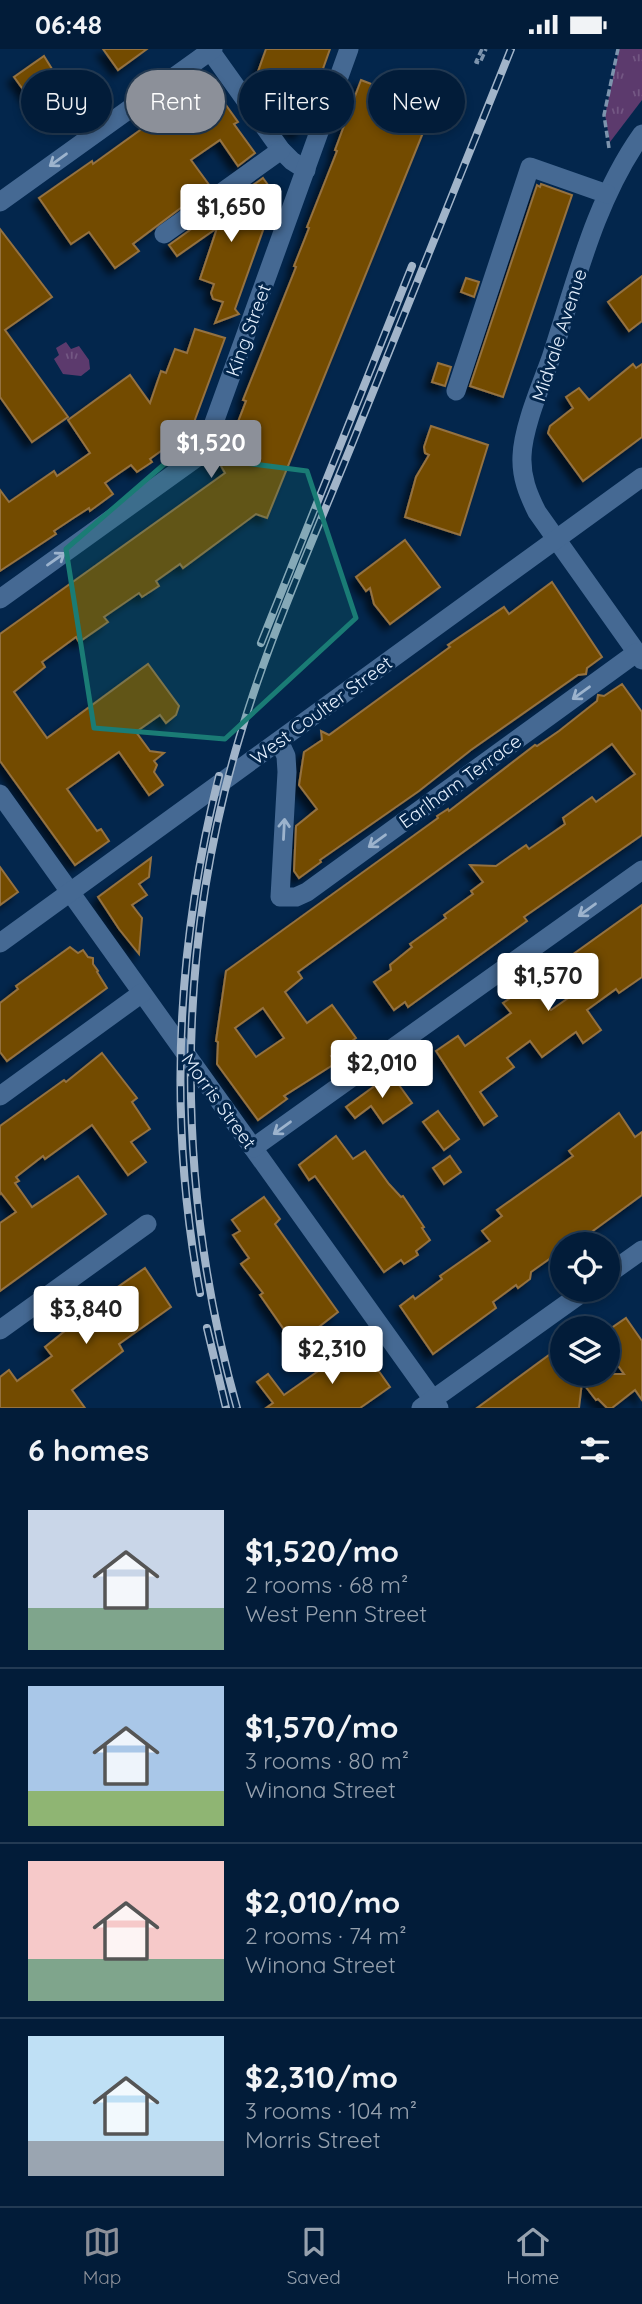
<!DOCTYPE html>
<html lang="en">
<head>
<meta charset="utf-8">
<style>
	:root { --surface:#021c39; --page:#102944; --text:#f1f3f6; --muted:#96a1ae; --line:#233a53; --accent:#8c9099 }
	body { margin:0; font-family:Quicksand,sans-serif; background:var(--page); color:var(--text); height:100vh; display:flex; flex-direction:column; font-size:26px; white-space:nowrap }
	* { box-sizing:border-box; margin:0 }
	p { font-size:23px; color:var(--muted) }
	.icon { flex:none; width:38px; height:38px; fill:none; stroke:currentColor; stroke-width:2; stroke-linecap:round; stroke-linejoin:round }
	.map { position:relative; height:1359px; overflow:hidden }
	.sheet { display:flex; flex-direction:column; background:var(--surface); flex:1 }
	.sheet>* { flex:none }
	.guide { position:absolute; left:21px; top:21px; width:600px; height:63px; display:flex; gap:14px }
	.tools { position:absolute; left:550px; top:1183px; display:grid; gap:14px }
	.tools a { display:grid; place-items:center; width:70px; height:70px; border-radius:50%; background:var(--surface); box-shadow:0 4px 10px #0003,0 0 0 2px var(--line); font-size:35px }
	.price { position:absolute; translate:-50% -60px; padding:0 16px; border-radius:7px; background:#fff; color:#222; font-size:23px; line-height:46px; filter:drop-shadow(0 2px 4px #0008) }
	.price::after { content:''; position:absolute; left:50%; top:42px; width:21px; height:16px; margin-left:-10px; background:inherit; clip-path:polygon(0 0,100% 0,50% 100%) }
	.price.active { background:var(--accent); color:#fff }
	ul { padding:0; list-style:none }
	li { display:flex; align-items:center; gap:21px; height:175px; padding:0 28px }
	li+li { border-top:2px solid var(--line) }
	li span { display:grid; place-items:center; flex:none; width:196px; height:140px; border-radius:0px; color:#555 }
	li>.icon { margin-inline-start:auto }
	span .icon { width:84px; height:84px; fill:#fffc; stroke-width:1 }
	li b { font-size:30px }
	h2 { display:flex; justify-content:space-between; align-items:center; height:84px; padding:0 28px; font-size:30px }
	.tag { padding:0 24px; border-radius:32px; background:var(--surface); box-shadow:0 4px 10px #0003,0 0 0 2px var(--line); font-size:24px; line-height:63px }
	.tag.active { background:var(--accent); color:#fff }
	.status { display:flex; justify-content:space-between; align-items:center; height:49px; padding:0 35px; background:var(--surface); direction:ltr }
	.status svg { height:19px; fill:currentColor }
	.tab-bar { display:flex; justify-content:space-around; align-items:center; height:98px; border-top:2px solid var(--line); background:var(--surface); font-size:19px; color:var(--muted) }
	.tab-bar a { display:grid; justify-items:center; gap:4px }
	.tab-bar .active { color:var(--accent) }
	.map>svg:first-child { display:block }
	.grass { fill:url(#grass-tufts) }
	.building { fill:#734b03; stroke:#957241; stroke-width:2; fill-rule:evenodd; filter:url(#shadow) }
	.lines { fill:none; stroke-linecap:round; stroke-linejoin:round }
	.path { stroke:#7d94ad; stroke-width:3.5; stroke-dasharray:7 3.5; stroke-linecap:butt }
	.minor { stroke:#456993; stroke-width:19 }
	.rail-casing { stroke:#a1b4c9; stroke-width:8 }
	.rail { stroke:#03264c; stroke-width:5; stroke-dasharray:16; stroke-linecap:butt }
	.oneway { stroke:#9cb3cd }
	.marked { fill:#1a7c75; fill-opacity:0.2; stroke:#1a7c75; stroke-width:5; stroke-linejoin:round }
	.labels { text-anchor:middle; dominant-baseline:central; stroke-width:6; stroke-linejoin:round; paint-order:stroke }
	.street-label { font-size:19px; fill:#e3effd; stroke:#03264c }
</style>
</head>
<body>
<div class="status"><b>06:48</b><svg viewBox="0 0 49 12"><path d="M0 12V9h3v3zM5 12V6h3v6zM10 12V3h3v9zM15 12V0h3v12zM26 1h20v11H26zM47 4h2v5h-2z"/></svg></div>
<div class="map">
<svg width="642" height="1359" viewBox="0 0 642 1359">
	<defs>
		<pattern id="grass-tufts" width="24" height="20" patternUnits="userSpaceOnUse" patternTransform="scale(1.75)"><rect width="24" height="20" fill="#5c3a6d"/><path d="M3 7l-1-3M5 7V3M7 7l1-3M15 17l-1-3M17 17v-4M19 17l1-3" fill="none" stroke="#735783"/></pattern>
		<filter id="shadow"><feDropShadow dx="-6" dy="6" stdDeviation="3.5" flood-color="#0009"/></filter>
	</defs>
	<rect width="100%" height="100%" fill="#03264c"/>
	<g class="grass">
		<path d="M619,0H642V51L610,93L605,66Z"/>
		<path d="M66,293L71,300L79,297L89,311L90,320L81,327L63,325L54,310L59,306L56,299Z"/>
	</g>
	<g class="building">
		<path d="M103,0H147L118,21Z"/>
		<path d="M266,0H330L300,84L290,80L256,28Z"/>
		<path d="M44,7L75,57L51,73L48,69L45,71L14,28Z"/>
		<path d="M208,31L238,73L234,75L255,104L238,117L220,91L191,111L210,137L133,195L139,202L115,219L89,183L71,195L39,149L92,112L93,115L161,66L163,61L172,55L174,48H181L186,45L187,46Z"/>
		<path d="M361,31L433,59L267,469L256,465L183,519L180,515L156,532L159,537L142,548L139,544L104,568L108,573L79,593L76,588L42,613L45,618L14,643L47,689L148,615L179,657L176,666L166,674L160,666L136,683L150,702L164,704L154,712L157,716L154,723L163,736L149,746L119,703L67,740L97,782L101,780L109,792L75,816L0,712V585L225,424L221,417L246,352L243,351L296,218L294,217L309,179L307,178L337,102L335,101Z"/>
		<path d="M263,129L271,140L272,156L235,260L239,265L215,274L223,253L213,250L211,244L214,235L200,230L217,179L177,207L169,196Z"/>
		<path d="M541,135L572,146L503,348L470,337L537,136L540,138Z"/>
		<path d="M0,180L52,248L5,281L68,368L32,393L0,348Z"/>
		<path d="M642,227V272L629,282L608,253Z"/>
		<path d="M466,229L479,233L474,248L461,243Z"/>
		<path d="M195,280L225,289L190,384L187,383L150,410L152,413L137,423L131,416L105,434L113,445L90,462L89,459L72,470L54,482L56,485L0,522V441L9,453L54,422L57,427L90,404L68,371L130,326L150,354L161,322L166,324L175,300L187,304Z"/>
		<path d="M438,314L451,318L445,337L432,333Z"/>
		<path d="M633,315L636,319L642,315V388L583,432L548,384L550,377L573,359L566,348L579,339L589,351Z"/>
		<path d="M431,377L488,396L460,486L405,468L416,428L429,406L425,404L424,398Z"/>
		<path d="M405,491L440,538L390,575L374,555L370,539L366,542L356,528Z"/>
		<path d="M552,533L602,608L587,619L586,625L578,626L471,701L419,742L320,811L321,813L299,829L294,822L296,777L317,760L299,736L304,703L322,691L321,682L329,686L450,598L448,596L504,558L509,565Z"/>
		<path d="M622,635L642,663V786L524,868L527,872L408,958L405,953L394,961L374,933L391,921L390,916L412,898L410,895L446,869L444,866L473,845L471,842L483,833L470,816L496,817L526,796L529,800L565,775L563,769L592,748L596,753L635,725L612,695L298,923L302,929L285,943L307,974L332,956L356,989L331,1007L336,1014L284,1047L287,1050L258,1071L217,1015L218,993L216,992L226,922L438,769L437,767L448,760L449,762L535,696L537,697L559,682L597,652L598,646L604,647ZM263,959L284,989L256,1008L235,979Z"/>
		<path d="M151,809L149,828L139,835L147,846L132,856L142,869L139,905L119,880L98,848Z"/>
		<path d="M0,818L18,843L0,856Z"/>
		<path d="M642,856V928L619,944L616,940L587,961L601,981L583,994L576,983L542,1008L530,992L507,1009L514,1018L480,1043L497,1067L484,1076L436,1002L458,987L465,997L511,964L503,954L528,937L551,961L584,938L565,911Z"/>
		<path d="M70,898L78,904L83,901L88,908L93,909V915L98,922L97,923L107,939L7,1012L0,1003V954L18,940L16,937Z"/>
		<path d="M102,1004L137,1049L132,1053L150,1080L131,1093L146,1113L128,1126L92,1076L45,1110L43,1107L16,1128L19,1132L15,1134L32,1158L78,1127L106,1165L0,1242V1174L16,1163L1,1144L0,1145V1077L64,1031L66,1033Z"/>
		<path d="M391,1025L412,1054L383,1074L371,1057L355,1069L346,1058Z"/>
		<path d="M438,1062L459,1090L444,1101L423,1073Z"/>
		<path d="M619,1064L635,1088L642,1083V1146L575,1195H562V1201L531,1223L530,1230L518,1239L516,1236L493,1253L496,1259L433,1305L400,1257L413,1247L415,1250L442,1230L440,1227L490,1192L482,1182L502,1167L497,1161L573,1107L569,1102Z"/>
		<path d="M336,1087L353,1110L365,1102L389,1135L401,1148L403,1147L424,1178L422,1179L430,1191L416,1202L418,1206L404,1215L401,1211L384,1223L315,1127L309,1131L299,1116Z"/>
		<path d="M450,1107L461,1123L444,1135L433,1119Z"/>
		<path d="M264,1148L280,1170L275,1175L338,1263L311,1284L309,1280L292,1292L260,1246L263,1244L241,1215L249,1209L233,1186L240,1182L232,1171Z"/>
		<path d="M145,1219L171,1258L119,1295L123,1302L72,1341L85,1359H0V1328L9,1321L17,1332L52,1307L45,1298L71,1277L68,1273Z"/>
		<path d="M626,1269L642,1292V1351L635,1341L612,1359H607L598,1350L596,1351L582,1333L579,1359H477L549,1306L562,1325H624L607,1301V1282Z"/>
		<path d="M358,1299L368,1313L371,1311L390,1338L360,1359H266L273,1354L257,1333L268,1325L284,1346L327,1316L329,1320Z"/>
	</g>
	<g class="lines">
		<g class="path">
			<path d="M482,0L476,13L480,14L486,0"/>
			<path d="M609,99L604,66L618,0"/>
		</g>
		<g class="minor">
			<path d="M209,0L281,101L292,112L306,121"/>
			<path d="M642,85C595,151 576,233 551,309C541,337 523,378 522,407C521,428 528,445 537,463L642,611"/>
			<path d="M0,153L213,0"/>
			<path d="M164,185L281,101"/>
			<path d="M456,342L530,118L607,145"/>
			<path d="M0,550L203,404L349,0"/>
			<path d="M279,692L286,707L287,723L280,848H296L307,843L636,604"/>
			<path d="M0,745L439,1359"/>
			<path d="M0,894L642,428"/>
			<path d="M0,1047L142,944"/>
			<path d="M253,1099L642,821"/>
			<path d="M607,1226L642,1201"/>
			<path d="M0,1281L147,1175"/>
			<path d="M421,1359L586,1241"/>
		</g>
		<defs>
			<g id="rail">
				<path d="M261,594L412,217"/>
				<path d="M200,1244C168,1071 176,898 219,727"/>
				<path d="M207,1279L226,1359"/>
				<path d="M237,1359C176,1141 174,908 239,690C269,588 314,489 354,390C406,260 459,130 511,0"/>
			</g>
		</defs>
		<use href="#rail" class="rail-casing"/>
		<use href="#rail" class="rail"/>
	</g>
	<defs><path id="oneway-shaft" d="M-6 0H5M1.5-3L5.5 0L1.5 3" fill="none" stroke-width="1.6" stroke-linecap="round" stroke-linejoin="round" transform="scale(1.75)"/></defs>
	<g class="oneway">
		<use href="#oneway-shaft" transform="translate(58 111) rotate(144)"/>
		<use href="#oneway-shaft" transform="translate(56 510) rotate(-35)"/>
		<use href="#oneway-shaft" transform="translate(581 644) rotate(144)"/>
		<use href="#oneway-shaft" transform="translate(284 780) rotate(-87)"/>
		<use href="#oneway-shaft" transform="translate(377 792) rotate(144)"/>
		<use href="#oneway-shaft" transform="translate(587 861) rotate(144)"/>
		<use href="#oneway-shaft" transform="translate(282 1079) rotate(144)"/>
	</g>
	<path class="marked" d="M176,405L307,422L356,569L225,690L94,679L66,500Z"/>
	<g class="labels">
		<g class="street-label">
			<text transform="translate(248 281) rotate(-70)">King Street</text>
			<text transform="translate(559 286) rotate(-72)">Midvale Avenue</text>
			<text transform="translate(321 661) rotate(-36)">West Coulter Street</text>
			<text transform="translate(460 732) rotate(-36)">Earlham Terrace</text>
			<text transform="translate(219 1052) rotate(54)">Morris Street</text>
		</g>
	</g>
</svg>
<div class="tools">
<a><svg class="icon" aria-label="locate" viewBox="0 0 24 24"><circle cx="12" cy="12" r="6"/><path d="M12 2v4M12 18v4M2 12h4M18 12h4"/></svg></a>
<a><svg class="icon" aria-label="layers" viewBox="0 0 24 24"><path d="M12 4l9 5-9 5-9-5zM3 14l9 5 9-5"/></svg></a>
</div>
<b class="price" style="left:231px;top:195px">$1,650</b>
<b class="price active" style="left:211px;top:431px">$1,520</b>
<b class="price" style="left:548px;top:964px">$1,570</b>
<b class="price" style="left:382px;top:1051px">$2,010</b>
<b class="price" style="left:86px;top:1297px">$3,840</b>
<b class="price" style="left:332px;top:1337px">$2,310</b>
<div class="guide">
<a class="tag">Buy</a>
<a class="tag active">Rent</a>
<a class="tag">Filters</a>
<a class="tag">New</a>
</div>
</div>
<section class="sheet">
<h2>6 homes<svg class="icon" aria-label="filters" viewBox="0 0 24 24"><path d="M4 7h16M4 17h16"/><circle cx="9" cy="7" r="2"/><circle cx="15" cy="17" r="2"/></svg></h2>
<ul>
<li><span style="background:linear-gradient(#c9d6e8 70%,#7fa58c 0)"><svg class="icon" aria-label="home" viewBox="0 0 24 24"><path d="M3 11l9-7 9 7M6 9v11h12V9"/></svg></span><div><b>$1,520/mo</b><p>2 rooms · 68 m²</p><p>West Penn Street</p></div></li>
<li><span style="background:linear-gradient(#a9c7e8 75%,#8fb573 0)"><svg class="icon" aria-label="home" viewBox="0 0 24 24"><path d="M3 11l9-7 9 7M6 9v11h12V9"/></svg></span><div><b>$1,570/mo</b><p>3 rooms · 80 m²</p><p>Winona Street</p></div></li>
<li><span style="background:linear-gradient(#f6c9c9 70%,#7fa58c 0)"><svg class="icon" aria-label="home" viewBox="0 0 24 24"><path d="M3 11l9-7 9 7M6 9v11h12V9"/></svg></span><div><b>$2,010/mo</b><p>2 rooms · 74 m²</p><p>Winona Street</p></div></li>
<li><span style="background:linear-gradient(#bfe0f5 75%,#9aa5b1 0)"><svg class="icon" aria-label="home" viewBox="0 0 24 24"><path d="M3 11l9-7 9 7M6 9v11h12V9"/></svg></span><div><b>$2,310/mo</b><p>3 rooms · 104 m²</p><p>Morris Street</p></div></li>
</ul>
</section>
<nav class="tab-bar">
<a class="active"><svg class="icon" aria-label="map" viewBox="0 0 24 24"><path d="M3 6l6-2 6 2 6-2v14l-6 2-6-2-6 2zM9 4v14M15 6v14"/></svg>Map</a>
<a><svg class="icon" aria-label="saved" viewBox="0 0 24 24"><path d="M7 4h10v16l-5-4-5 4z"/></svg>Saved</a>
<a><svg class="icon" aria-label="home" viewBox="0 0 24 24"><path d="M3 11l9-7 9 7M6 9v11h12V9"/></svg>Home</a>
</nav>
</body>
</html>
